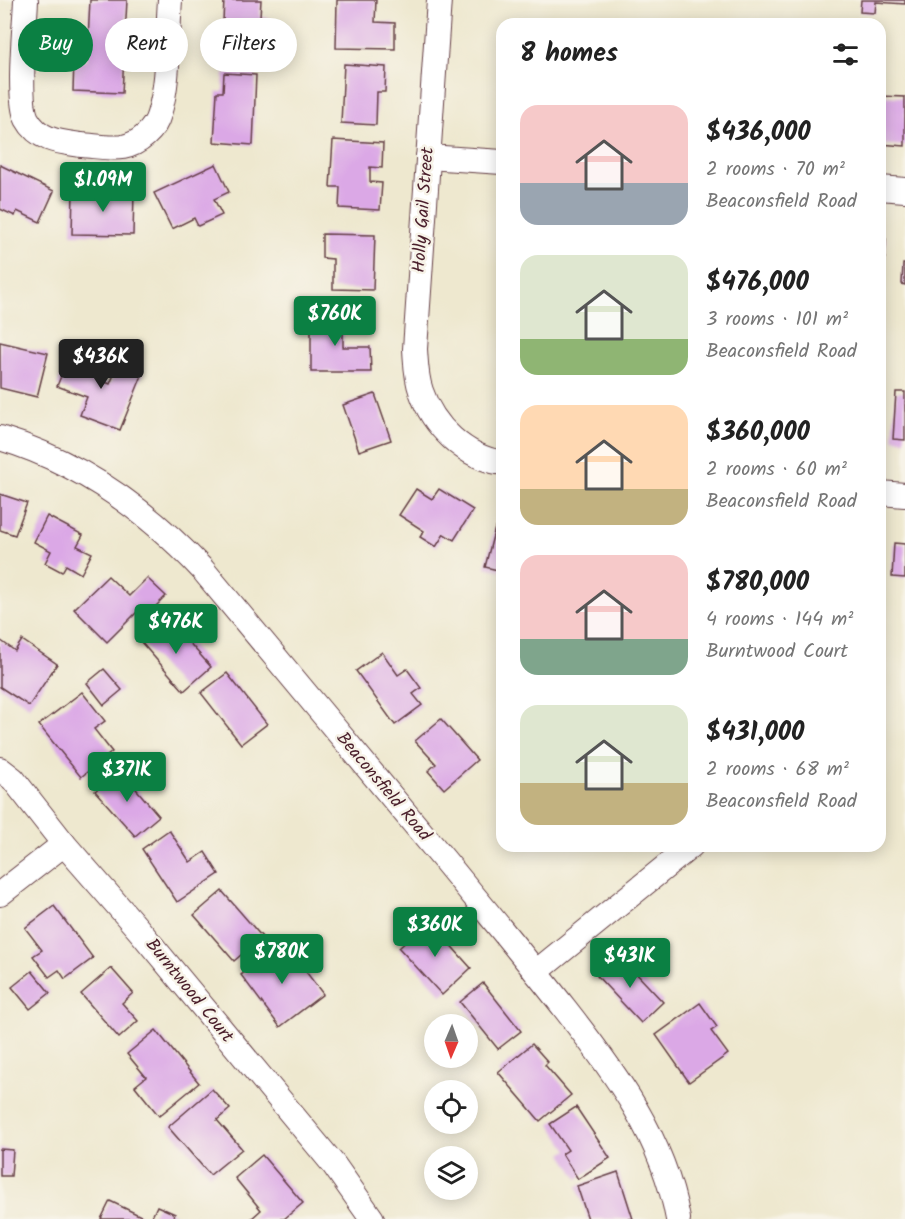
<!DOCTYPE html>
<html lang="en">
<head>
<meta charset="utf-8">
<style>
	:root { --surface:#fff; --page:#f2f2f2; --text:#222; --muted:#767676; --accent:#0b8043 }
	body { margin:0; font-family:Kalam,sans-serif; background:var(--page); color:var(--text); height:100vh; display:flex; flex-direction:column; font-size:22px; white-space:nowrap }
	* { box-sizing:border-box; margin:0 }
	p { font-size:20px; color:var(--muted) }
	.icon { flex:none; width:33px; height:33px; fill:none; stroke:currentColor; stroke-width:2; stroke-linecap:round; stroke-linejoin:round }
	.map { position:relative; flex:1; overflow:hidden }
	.drawer { position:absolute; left:496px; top:18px; width:390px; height:834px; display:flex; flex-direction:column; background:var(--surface); border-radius:18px; box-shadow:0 3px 15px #0003 }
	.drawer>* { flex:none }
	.banner { position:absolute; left:18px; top:18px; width:388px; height:54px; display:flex; gap:12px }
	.needle { width:39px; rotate:182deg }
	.tools { position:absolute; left:424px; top:1014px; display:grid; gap:12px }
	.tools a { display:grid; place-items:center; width:54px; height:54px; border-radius:50%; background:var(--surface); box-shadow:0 3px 15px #0003; font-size:30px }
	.price { position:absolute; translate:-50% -51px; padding:0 14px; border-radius:6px; background:var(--accent); color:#fff; font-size:20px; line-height:39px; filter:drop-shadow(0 2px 3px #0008) }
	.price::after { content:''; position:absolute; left:50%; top:36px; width:18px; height:14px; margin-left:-9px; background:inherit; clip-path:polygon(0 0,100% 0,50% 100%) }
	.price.on { background:#222; color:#fff }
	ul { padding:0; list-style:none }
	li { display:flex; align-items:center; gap:18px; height:150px; padding:0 24px }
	li span { display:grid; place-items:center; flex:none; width:168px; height:120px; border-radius:18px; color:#555 }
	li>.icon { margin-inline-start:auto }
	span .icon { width:72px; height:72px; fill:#fffc; stroke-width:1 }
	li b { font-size:26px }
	h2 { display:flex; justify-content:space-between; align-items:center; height:72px; padding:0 24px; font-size:26px }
	.tag { padding:0 21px; border-radius:27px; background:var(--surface); box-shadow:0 3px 15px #0003; font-size:21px; line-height:54px }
	.tag.on { background:var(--accent); color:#fff }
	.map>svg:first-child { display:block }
	.building { fill:#dba8e6 }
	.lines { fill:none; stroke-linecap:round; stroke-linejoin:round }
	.street-casing { stroke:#633d44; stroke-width:26 }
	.street { stroke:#fff; stroke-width:24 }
	.labels { text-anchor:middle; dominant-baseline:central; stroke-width:5; stroke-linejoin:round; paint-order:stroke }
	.street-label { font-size:18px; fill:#4a1f2b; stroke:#f7f3e8 }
</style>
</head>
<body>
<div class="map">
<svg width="905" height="1219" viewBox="0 0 905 1219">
	<rect width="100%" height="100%" fill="#f7f3e8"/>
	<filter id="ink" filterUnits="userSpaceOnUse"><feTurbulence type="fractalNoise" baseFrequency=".0167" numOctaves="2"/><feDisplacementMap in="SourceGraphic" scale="12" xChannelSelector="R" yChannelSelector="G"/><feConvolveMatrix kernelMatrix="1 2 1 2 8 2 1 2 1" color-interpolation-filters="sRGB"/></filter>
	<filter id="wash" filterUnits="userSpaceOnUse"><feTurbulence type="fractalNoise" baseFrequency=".008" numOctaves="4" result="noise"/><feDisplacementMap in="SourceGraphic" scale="24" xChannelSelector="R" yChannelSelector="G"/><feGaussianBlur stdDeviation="1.35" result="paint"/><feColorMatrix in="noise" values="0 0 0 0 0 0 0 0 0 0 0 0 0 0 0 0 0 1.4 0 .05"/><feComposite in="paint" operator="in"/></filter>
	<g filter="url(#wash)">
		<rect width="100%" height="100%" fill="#eee8cf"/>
		<g id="blocks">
			<g class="building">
				<path d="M90,0H127L122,93L73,91L74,61H87Z"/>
				<path d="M224,0H261L260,17L270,18L269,36L259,35L258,65L221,63Z"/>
				<path d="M337,0H376L375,22L395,23V49L336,48Z"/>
				<path d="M861,0H905V4L876,2L875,13L860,12Z"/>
				<path d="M344,64L386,67L385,92H377L376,125L341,123Z"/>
				<path d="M224,73L256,75L253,145L214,142L217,92H223Z"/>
				<path d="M880,96L905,97V146L880,144Z"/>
				<path d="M333,140L383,143L382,168L370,167V182L382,183L380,210L339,208L340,187H330Z"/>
				<path d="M216,164L229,192L214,199L222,215L198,226L194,218L172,229L154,193Z"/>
				<path d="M0,165L54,191L40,222L17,211L15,216L0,209Z"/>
				<path d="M73,191H134L133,235L72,234Z"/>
				<path d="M322,234L375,235L373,290L333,289V259L322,258Z"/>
				<path d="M880,239H886L884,270H880Z"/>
				<path d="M903,264H905V285L902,284Z"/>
				<path d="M343,312V347H370L371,372H311V313Z"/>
				<path d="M0,342L48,353L37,397L0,388Z"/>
				<path d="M70,354L100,366L96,378L110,384L119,363L143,373L120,430L80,415L87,397L57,386Z"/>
				<path d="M896,392H905V440L893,439Z"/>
				<path d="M375,394L391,440L359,451L343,405Z"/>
				<path d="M416,489L432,499L439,489L473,510L454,540L444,534L436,547L420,537L424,531L399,515Z"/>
				<path d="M0,494L27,503L15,535L0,530Z"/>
				<path d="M47,516L83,535L77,546L92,553L81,574L66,565L62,572L45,563L51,551L34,542Z"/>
				<path d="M495,528L502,530V571L485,567Z"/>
				<path d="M894,543L905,544V578L892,577Z"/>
				<path d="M108,576L129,596L147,578L166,596L147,615L140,609L107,642L74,609Z"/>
				<path d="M168,619L211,667L184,691L141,642Z"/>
				<path d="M0,640L15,651L22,640L57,664L29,706L0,687Z"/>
				<path d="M382,652L398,675L407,669L421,688L413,694L422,705L395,725L356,671Z"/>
				<path d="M104,669L122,690L104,705L87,683Z"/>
				<path d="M227,673L267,724L241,744L201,693Z"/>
				<path d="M82,692L105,721L94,729L112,752L81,777L39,725Z"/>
				<path d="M441,719L477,760L444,789L428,771L436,764L415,741Z"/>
				<path d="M120,770L159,816L135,836L95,791Z"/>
				<path d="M169,830L190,862L205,852L219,874L177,902L142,849Z"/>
				<path d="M222,891L262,937L234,961L194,915Z"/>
				<path d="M54,906L93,958L65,979L59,970L49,977L33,956L42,950L25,928Z"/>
				<path d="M429,921L471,968L442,995L399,948Z"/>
				<path d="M284,943L323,994L280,1027L241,975Z"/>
				<path d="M619,955L663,1002L641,1023L597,976Z"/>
				<path d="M111,968L133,993L122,1003L138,1021L119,1038L81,994Z"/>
				<path d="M32,971L50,993L30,1009L12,987Z"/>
				<path d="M483,983L521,1031L498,1049L460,1002Z"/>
				<path d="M700,1003L717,1027L711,1031L728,1054L689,1082L656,1035Z"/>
				<path d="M156,1030L199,1083L159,1116L135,1086L146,1077L127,1054Z"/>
				<path d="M532,1044L548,1062L545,1065L571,1095L540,1121L498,1072Z"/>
				<path d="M212,1089L230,1109L217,1120L242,1149L210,1175L168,1127Z"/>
				<path d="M576,1107L610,1158L578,1179L562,1154L568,1150L550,1124Z"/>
				<path d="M0,1149L13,1150L11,1176H0Z"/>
				<path d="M262,1155L303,1203L284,1219H251L261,1210L235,1178Z"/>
				<path d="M618,1172L633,1219H588L577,1186Z"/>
				<path d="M110,1201L147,1219H101Z"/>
				<path d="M157,1206L175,1214L173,1219H151Z"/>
			</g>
		</g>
	</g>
	<g filter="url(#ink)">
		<use href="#blocks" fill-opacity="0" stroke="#633d44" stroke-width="1.5"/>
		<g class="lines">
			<defs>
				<g id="street">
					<path d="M26,0C25,26 17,99 27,119C39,141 60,142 82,145C96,146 110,149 123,147C139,144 155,130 159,114C170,79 167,37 170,0"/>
					<path d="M439,0L415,349C416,363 416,377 421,391C433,427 465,457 502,463"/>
					<path d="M428,157L502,162"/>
					<path d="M880,188L905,190"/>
					<path d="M0,438C80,462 146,509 203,570C284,667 365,765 446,862C486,911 527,960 566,1010C616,1074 663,1137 678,1219"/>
					<path d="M880,493L905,495"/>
					<path d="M0,769L13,779L64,844L139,930L334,1165L372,1219"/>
					<path d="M0,894L64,844"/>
					<path d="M536,972L691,846"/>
				</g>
			</defs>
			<use href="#street" class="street-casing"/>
			<use href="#street" class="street"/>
		</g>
	</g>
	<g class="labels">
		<g class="street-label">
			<text transform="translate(424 210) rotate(-86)">Holly Gail Street</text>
			<text transform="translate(383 787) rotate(50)">Beaconsfield Road</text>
			<text transform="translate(189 991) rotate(51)">Burntwood Court</text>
		</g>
	</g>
</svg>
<div class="tools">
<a><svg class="needle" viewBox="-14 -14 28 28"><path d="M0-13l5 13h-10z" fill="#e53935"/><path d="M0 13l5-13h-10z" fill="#767676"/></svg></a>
<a><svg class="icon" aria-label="locate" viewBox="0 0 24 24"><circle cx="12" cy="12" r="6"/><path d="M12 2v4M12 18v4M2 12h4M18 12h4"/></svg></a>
<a><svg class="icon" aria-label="layers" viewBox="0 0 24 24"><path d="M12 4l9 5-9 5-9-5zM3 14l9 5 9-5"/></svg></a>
</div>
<b class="price" style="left:103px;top:213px">$1.09M</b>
<b class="price" style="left:335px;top:347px">$760K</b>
<b class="price on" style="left:101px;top:390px">$436K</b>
<b class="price" style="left:176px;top:655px">$476K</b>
<b class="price" style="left:127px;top:803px">$371K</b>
<b class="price" style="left:435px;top:958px">$360K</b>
<b class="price" style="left:282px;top:985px">$780K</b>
<b class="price" style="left:630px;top:989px">$431K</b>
<div class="banner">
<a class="tag on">Buy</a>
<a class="tag">Rent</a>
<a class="tag">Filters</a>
</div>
<section class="drawer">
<h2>8 homes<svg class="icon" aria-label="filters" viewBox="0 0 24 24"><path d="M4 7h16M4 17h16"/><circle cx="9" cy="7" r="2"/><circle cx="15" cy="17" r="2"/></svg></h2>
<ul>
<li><span style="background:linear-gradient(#f6c9c9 65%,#9aa5b1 0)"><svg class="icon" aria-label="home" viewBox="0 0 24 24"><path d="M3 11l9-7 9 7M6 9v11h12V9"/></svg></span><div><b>$436,000</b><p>2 rooms · 70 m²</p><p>Beaconsfield Road</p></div></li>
<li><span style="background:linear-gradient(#dfe7d0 70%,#8fb573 0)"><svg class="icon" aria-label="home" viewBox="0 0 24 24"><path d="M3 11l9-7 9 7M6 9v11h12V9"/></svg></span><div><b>$476,000</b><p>3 rooms · 101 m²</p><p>Beaconsfield Road</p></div></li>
<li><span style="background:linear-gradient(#ffd9b3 70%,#c2b280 0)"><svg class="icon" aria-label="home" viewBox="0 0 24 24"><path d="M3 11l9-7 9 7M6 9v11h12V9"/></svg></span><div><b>$360,000</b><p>2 rooms · 60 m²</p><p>Beaconsfield Road</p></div></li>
<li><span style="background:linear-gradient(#f6c9c9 70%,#7fa58c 0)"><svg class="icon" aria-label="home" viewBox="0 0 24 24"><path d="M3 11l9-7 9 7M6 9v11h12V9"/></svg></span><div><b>$780,000</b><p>4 rooms · 144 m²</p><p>Burntwood Court</p></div></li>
<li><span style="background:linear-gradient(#dfe7d0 65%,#c2b280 0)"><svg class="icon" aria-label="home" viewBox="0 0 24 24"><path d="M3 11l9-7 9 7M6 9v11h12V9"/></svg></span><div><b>$431,000</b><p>2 rooms · 68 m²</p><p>Beaconsfield Road</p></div></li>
</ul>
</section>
</div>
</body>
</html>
